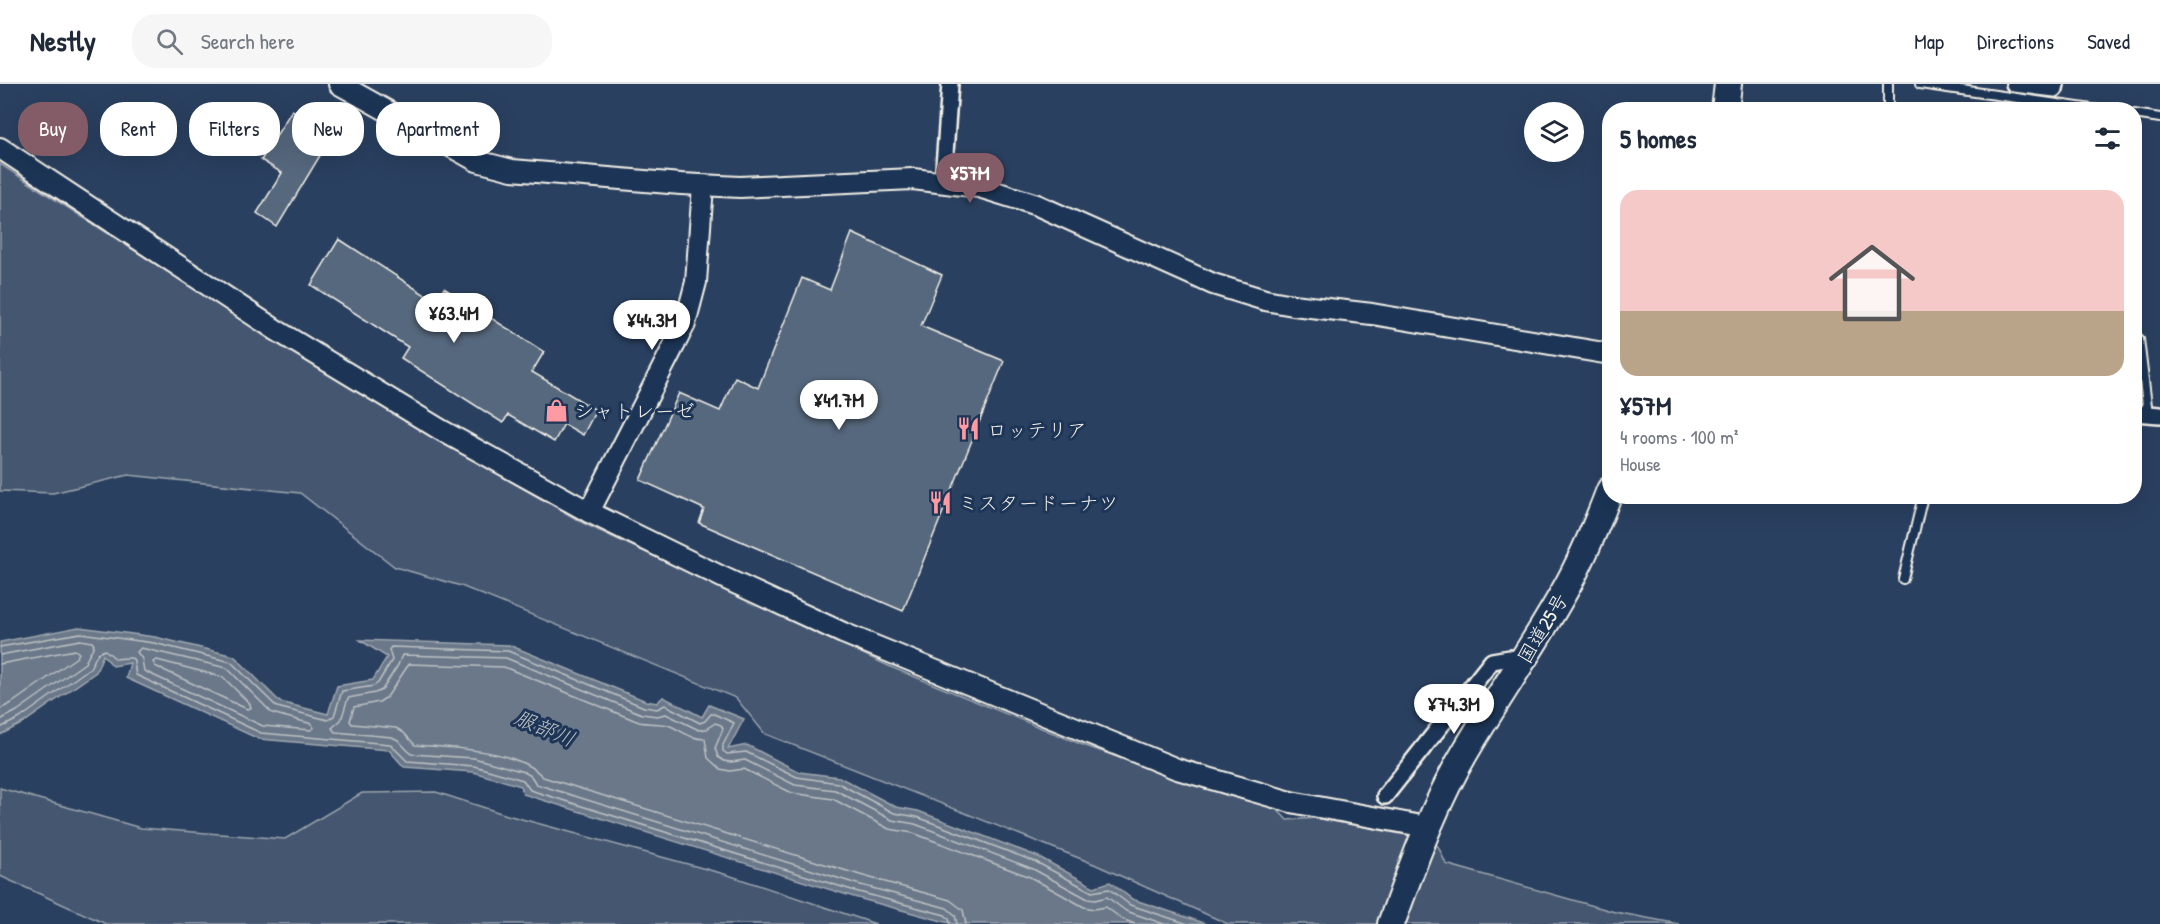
<!DOCTYPE html>
<html lang="en">
<head>
<meta charset="utf-8">
<style>
	:root { --surface:#fff; --page:#f6f6f7; --text:#1f2937; --muted:#747a83; --line:#e0e1e3; --accent:#845c67 }
	body { margin:0; font-family:"Patrick Hand","Klee One",sans-serif; background:var(--page); color:var(--text); height:100vh; display:flex; flex-direction:column; font-size:22px; white-space:nowrap }
	* { box-sizing:border-box; margin:0 }
	p { font-size:20px; color:var(--muted) }
	.icon { flex:none; width:33px; height:33px; fill:none; stroke:currentColor; stroke-width:2; stroke-linecap:round; stroke-linejoin:round }
	.map { position:relative; flex:1; overflow:hidden }
	.panel { position:absolute; left:1602px; top:18px; width:540px; height:402px; display:flex; flex-direction:column; background:var(--surface); border-radius:24px; box-shadow:0 6px 24px #0002 }
	.panel>* { flex:none }
	.guide { position:absolute; left:18px; top:18px; width:570px; height:54px; display:flex; gap:12px }
	.controls { position:absolute; left:1524px; top:18px; display:grid; gap:12px }
	.controls a { display:grid; place-items:center; width:60px; height:60px; border-radius:50%; background:var(--surface); box-shadow:0 6px 24px #0002; font-size:30px }
	.price { position:absolute; translate:-50% -51px; padding:0 14px; border-radius:21px; background:#fff; color:#222; font-size:20px; line-height:39px; filter:drop-shadow(0 2px 3px #0008) }
	.price::after { content:''; position:absolute; left:50%; top:36px; width:18px; height:14px; margin-left:-9px; background:inherit; clip-path:polygon(0 0,100% 0,50% 100%) }
	.price.on { background:var(--accent); color:#fff }
	ul { padding:0; list-style:none }
	li { display:grid; align-content:center; gap:12px; height:318px; padding:0 18px }
	li span { display:grid; place-items:center; height:186px; border-radius:18px; color:#555 }
	li>.icon { margin-inline-start:auto }
	span .icon { width:108px; height:108px; fill:#fffc; stroke-width:1 }
	li b { font-size:26px }
	h2 { display:flex; justify-content:space-between; align-items:center; height:72px; padding:0 18px; font-size:26px }
	.tag { padding:0 21px; border-radius:24px; background:var(--surface); box-shadow:0 6px 24px #0002; font-size:21px; line-height:54px }
	.tag.on { background:var(--accent); color:#fff }
	header { display:flex; align-items:center; gap:36px; box-sizing:border-box; height:84px; padding:0 30px; background:var(--surface); border-bottom:2px solid var(--line) }
	header strong { font-size:28px }
	nav { display:flex; gap:33px; margin-inline-start:auto; font-size:21px }
	.search { width:420px; height:54px; background:var(--page); display:flex; align-items:center; gap:15px; box-sizing:border-box; padding:0 21px; border-radius:24px; color:var(--muted); font-size:22px }
	.map>svg:first-child { display:block }
	.green { fill:#445771; stroke:#9ca4ac; stroke-width:1.5 }
	.water { fill:#6a788a; stroke:#a1a8b0; stroke-width:1.5 }
	.lines { fill:none; stroke-linecap:round; stroke-linejoin:round }
	.shore { stroke:#bdc1c2; stroke-width:1.5 }
	.building { fill:#56677d; stroke:#f4f1e8; stroke-width:1.5 }
	.service-casing { stroke:#f4f1e8; stroke-width:12 }
	.minor-casing { stroke:#f4f1e8; stroke-width:20 }
	.tertiary-casing { stroke:#f4f1e8; stroke-width:24 }
	.trunk-casing { stroke:#f4f1e8; stroke-width:30 }
	.service { stroke:#1d3557; stroke-width:8 }
	.minor { stroke:#1d3557; stroke-width:15 }
	.tertiary { stroke:#1d3557; stroke-width:20 }
	.trunk { stroke:#1d3557; stroke-width:26 }
	.labels { text-anchor:middle; dominant-baseline:central; stroke-width:6; stroke-linejoin:round; paint-order:stroke }
	.poi-label { font-size:20px; fill:#f4f1e8; stroke:#1d3557; text-anchor:start }
	.street-label { font-size:20px; fill:#f4f1e8; stroke:#1d3557 }
	.water-label { font-size:21px; font-style:italic; fill:#bdc1c2; stroke:#1d3557 }
</style>
</head>
<body>
<header>
<strong>Nestly</strong>
<div class="search"><svg class="icon" aria-label="search" viewBox="0 0 24 24"><circle cx="10" cy="10" r="6"/><path d="M15 15l6 6"/></svg>Search here</div>
<nav><a>Map</a><a>Directions</a><a>Saved</a></nav>
</header>
<div class="map">
<svg width="2160" height="840" viewBox="0 0 2160 840">
	<rect width="100%" height="100%" fill="#2a4060"/>
	<filter id="ink" filterUnits="userSpaceOnUse"><feTurbulence type="fractalNoise" baseFrequency=".0167" numOctaves="2"/><feDisplacementMap in="SourceGraphic" scale="12" xChannelSelector="R" yChannelSelector="G"/><feConvolveMatrix kernelMatrix="1 2 1 2 8 2 1 2 1" color-interpolation-filters="sRGB"/></filter>
	<g filter="url(#ink)">
		<g class="green">
			<path d="M0,80L272,255L442,358L585,440L893,584L1083,661L1226,711L1275,723L1287,736L1317,734L1406,751L1438,762L1446,780L1615,828L1679,840H1228L1094,780L765,650L736,614L461,502L395,483L300,409L128,391L53,409L0,407Z"/>
			<path d="M0,704L141,744L285,755L362,709L436,708L507,731L728,791L876,840H106L0,792Z"/>
		</g>
		<path class="water" d="M79,543L155,553L234,572L280,618L328,630L337,602L373,596L387,573L360,556L509,561L646,617L657,619L663,613L702,633L709,621L744,635L728,665L747,661L799,688L839,693L896,723L918,727L1039,773L1094,803L1110,798L1132,815L1207,840H953L854,813L523,710L521,702L473,688L404,683L389,666L259,655L126,594L130,579L113,582L103,571L96,588L23,639L0,651V558Z"/>
		<g class="lines">
			<g class="shore">
				<path d="M0,563L80,549L154,559L231,578L277,623L328,636L334,632L342,607L374,602L378,599L392,576L389,566L391,563L508,567L644,623L657,625L665,621L700,639L705,637L711,630H714L734,639L723,661V667L727,670L746,668L797,693L838,699L894,729L917,733L1036,778L1092,808L1109,805L1130,821L1188,840"/>
				<path d="M141,564L227,584L272,629L312,640L314,644L311,646L263,642L144,587L142,575L137,568Z"/>
				<path d="M0,571L80,556L92,558L94,561L85,579L17,627L0,636"/>
				<path d="M157,576L223,593L250,620L251,624L247,625L155,582L153,578Z"/>
				<path d="M0,580L75,566L79,569L77,573L12,619L0,625"/>
				<path d="M0,644L20,634L90,584L98,569L105,566L116,575C140,572 132,574 136,591L261,649L390,660L407,677L474,682L523,696L530,706L855,807L945,831L949,835L950,840"/>
				<path d="M957,840L955,831L947,824L857,800L536,700L531,692L524,688L474,674L411,670L398,656L392,653L335,648L332,644L341,636L348,614L375,609L382,606L398,581L402,571L506,574L642,630L657,632L666,630L699,646L707,645L715,639L721,641L723,645L715,664L718,673L724,677L731,678L745,676L795,701L835,706L892,736L915,740L1033,785L1088,815L1095,816L1107,813L1126,827L1164,840"/>
				<path d="M966,840L963,826L950,816L860,791L543,693C518,665 451,664 415,661L404,649L396,644L352,640L350,637L354,623L379,618L387,613L409,580L504,583L639,638C648,640 661,639 668,641C681,646 690,655 705,655L708,674L720,685L730,687L744,685L792,709L833,715L889,745L913,749L1030,793L1084,823L1094,825L1106,823L1122,835L1135,840"/>
			</g>
		</g>
		<g class="building">
			<path d="M292,26L333,50L277,143L257,129L282,89L261,76Z"/>
			<path d="M852,149L942,191L921,242L1004,277L903,527L699,439L704,425L640,396L679,309L720,327L735,293L758,304L802,194L830,206Z"/>
			<path d="M339,155L436,218L444,204L544,268L532,288L596,326L583,351L564,340L554,358L508,331L503,339L401,274L408,263L311,201Z"/>
		</g>
		<g class="lines">
			<defs>
				<g id="service">
					<path d="M1888,0V26"/>
					<path d="M1920,0L2099,26"/>
					<path d="M2134,30L2160,34"/>
					<path d="M2134,251L2139,255L2148,330"/>
					<path d="M1903,495L1923,412"/>
				</g>
				<g id="minor">
					<path d="M2014,0L2055,5L2056,0"/>
					<path d="M943,97L950,0"/>
					<path d="M2134,329L2160,331"/>
					<path d="M1385,712L1492,577L1510,574L1522,579"/>
				</g>
				<g id="tertiary">
					<path d="M339,0L477,77L512,86L681,100L740,103L913,95L979,103L1037,121L1213,200L1265,216L1293,221L1372,230L1610,270"/>
					<path d="M0,64L276,246L441,346L589,428L722,493L843,549L1177,685L1291,718L1427,743"/>
					<path d="M589,428L685,240L696,198L703,102"/>
				</g>
				<g id="trunk">
					<path d="M1725,26L1728,0"/>
					<path d="M1391,840C1413,780 1434,720 1467,665C1499,611 1535,560 1565,506C1583,474 1597,440 1610,406"/>
				</g>
			</defs>
			<use href="#service" class="service-casing"/>
			<use href="#minor" class="minor-casing"/>
			<use href="#tertiary" class="tertiary-casing"/>
			<use href="#trunk" class="trunk-casing"/>
			<use href="#service" class="service"/>
			<use href="#minor" class="minor"/>
			<use href="#tertiary" class="tertiary"/>
			<use href="#trunk" class="trunk"/>
		</g>
	</g>
	<defs>
		<symbol id="shop-bare" viewBox="-9 -9 18 18"><path d="M-5-2.5h2.3a2.7 3.5 0 0 1 5.4 0H5L5.5 6h-11ZM-1.5-2.5h3a1.5 2.3 0 0 0-3 0Z" fill="#ff9aa2" stroke="#1d3557" stroke-width="2.5" paint-order="stroke"/></symbol>
		<symbol id="restaurant-bare" viewBox="-9 -9 18 18"><path d="M-5-6h1v4h1v-4h1v4h1v-4h1v5L-1.5 .5V6h-2V.5L-5-1ZM5-6V6H3V1.5H1.5Q1.5-4 5-6Z" fill="#ff9aa2" stroke="#1d3557" stroke-width="2.5" paint-order="stroke"/></symbol>
	</defs>
	<g fill-rule="evenodd">
		<use href="#shop-bare" x="540" y="310" width="33" height="33"/>
		<use href="#restaurant-bare" x="952" y="328" width="33" height="33"/>
		<use href="#restaurant-bare" x="924" y="402" width="33" height="33"/>
	</g>
	<g class="labels">
		<g class="poi-label">
			<text x="574" y="326">シャトレーゼ</text>
			<text x="987" y="345">ロッテリア</text>
			<text x="958" y="418">ミスタードーナツ</text>
		</g>
		<g class="street-label">
			<text transform="translate(1542 544) rotate(-59)">国道25号</text>
		</g>
		<g class="water-label">
			<text transform="translate(545 644) rotate(23)">服部川</text>
		</g>
	</g>
</svg>
<div class="controls">
<a><svg class="icon" aria-label="layers" viewBox="0 0 24 24"><path d="M12 4l9 5-9 5-9-5zM3 14l9 5 9-5"/></svg></a>
</div>
<b class="price on" style="left:970px;top:120px">¥57M</b>
<b class="price" style="left:454px;top:260px">¥63.4M</b>
<b class="price" style="left:652px;top:267px">¥44.3M</b>
<b class="price" style="left:839px;top:347px">¥41.7M</b>
<b class="price" style="left:1454px;top:651px">¥74.3M</b>
<div class="guide">
<a class="tag on">Buy</a>
<a class="tag">Rent</a>
<a class="tag">Filters</a>
<a class="tag">New</a>
<a class="tag">Apartment</a>
</div>
<section class="panel">
<h2>5 homes<svg class="icon" aria-label="filters" viewBox="0 0 24 24"><path d="M4 7h16M4 17h16"/><circle cx="9" cy="7" r="2"/><circle cx="15" cy="17" r="2"/></svg></h2>
<ul>
<li><span style="background:linear-gradient(#f6c9c9 65%,#b9a48a 0)"><svg class="icon" aria-label="home" viewBox="0 0 24 24"><path d="M3 11l9-7 9 7M6 9v11h12V9"/></svg></span><div><b>¥57M</b><p>4 rooms · 100 m²</p><p>House</p></div></li>
</ul>
</section>
</div>
</body>
</html>
